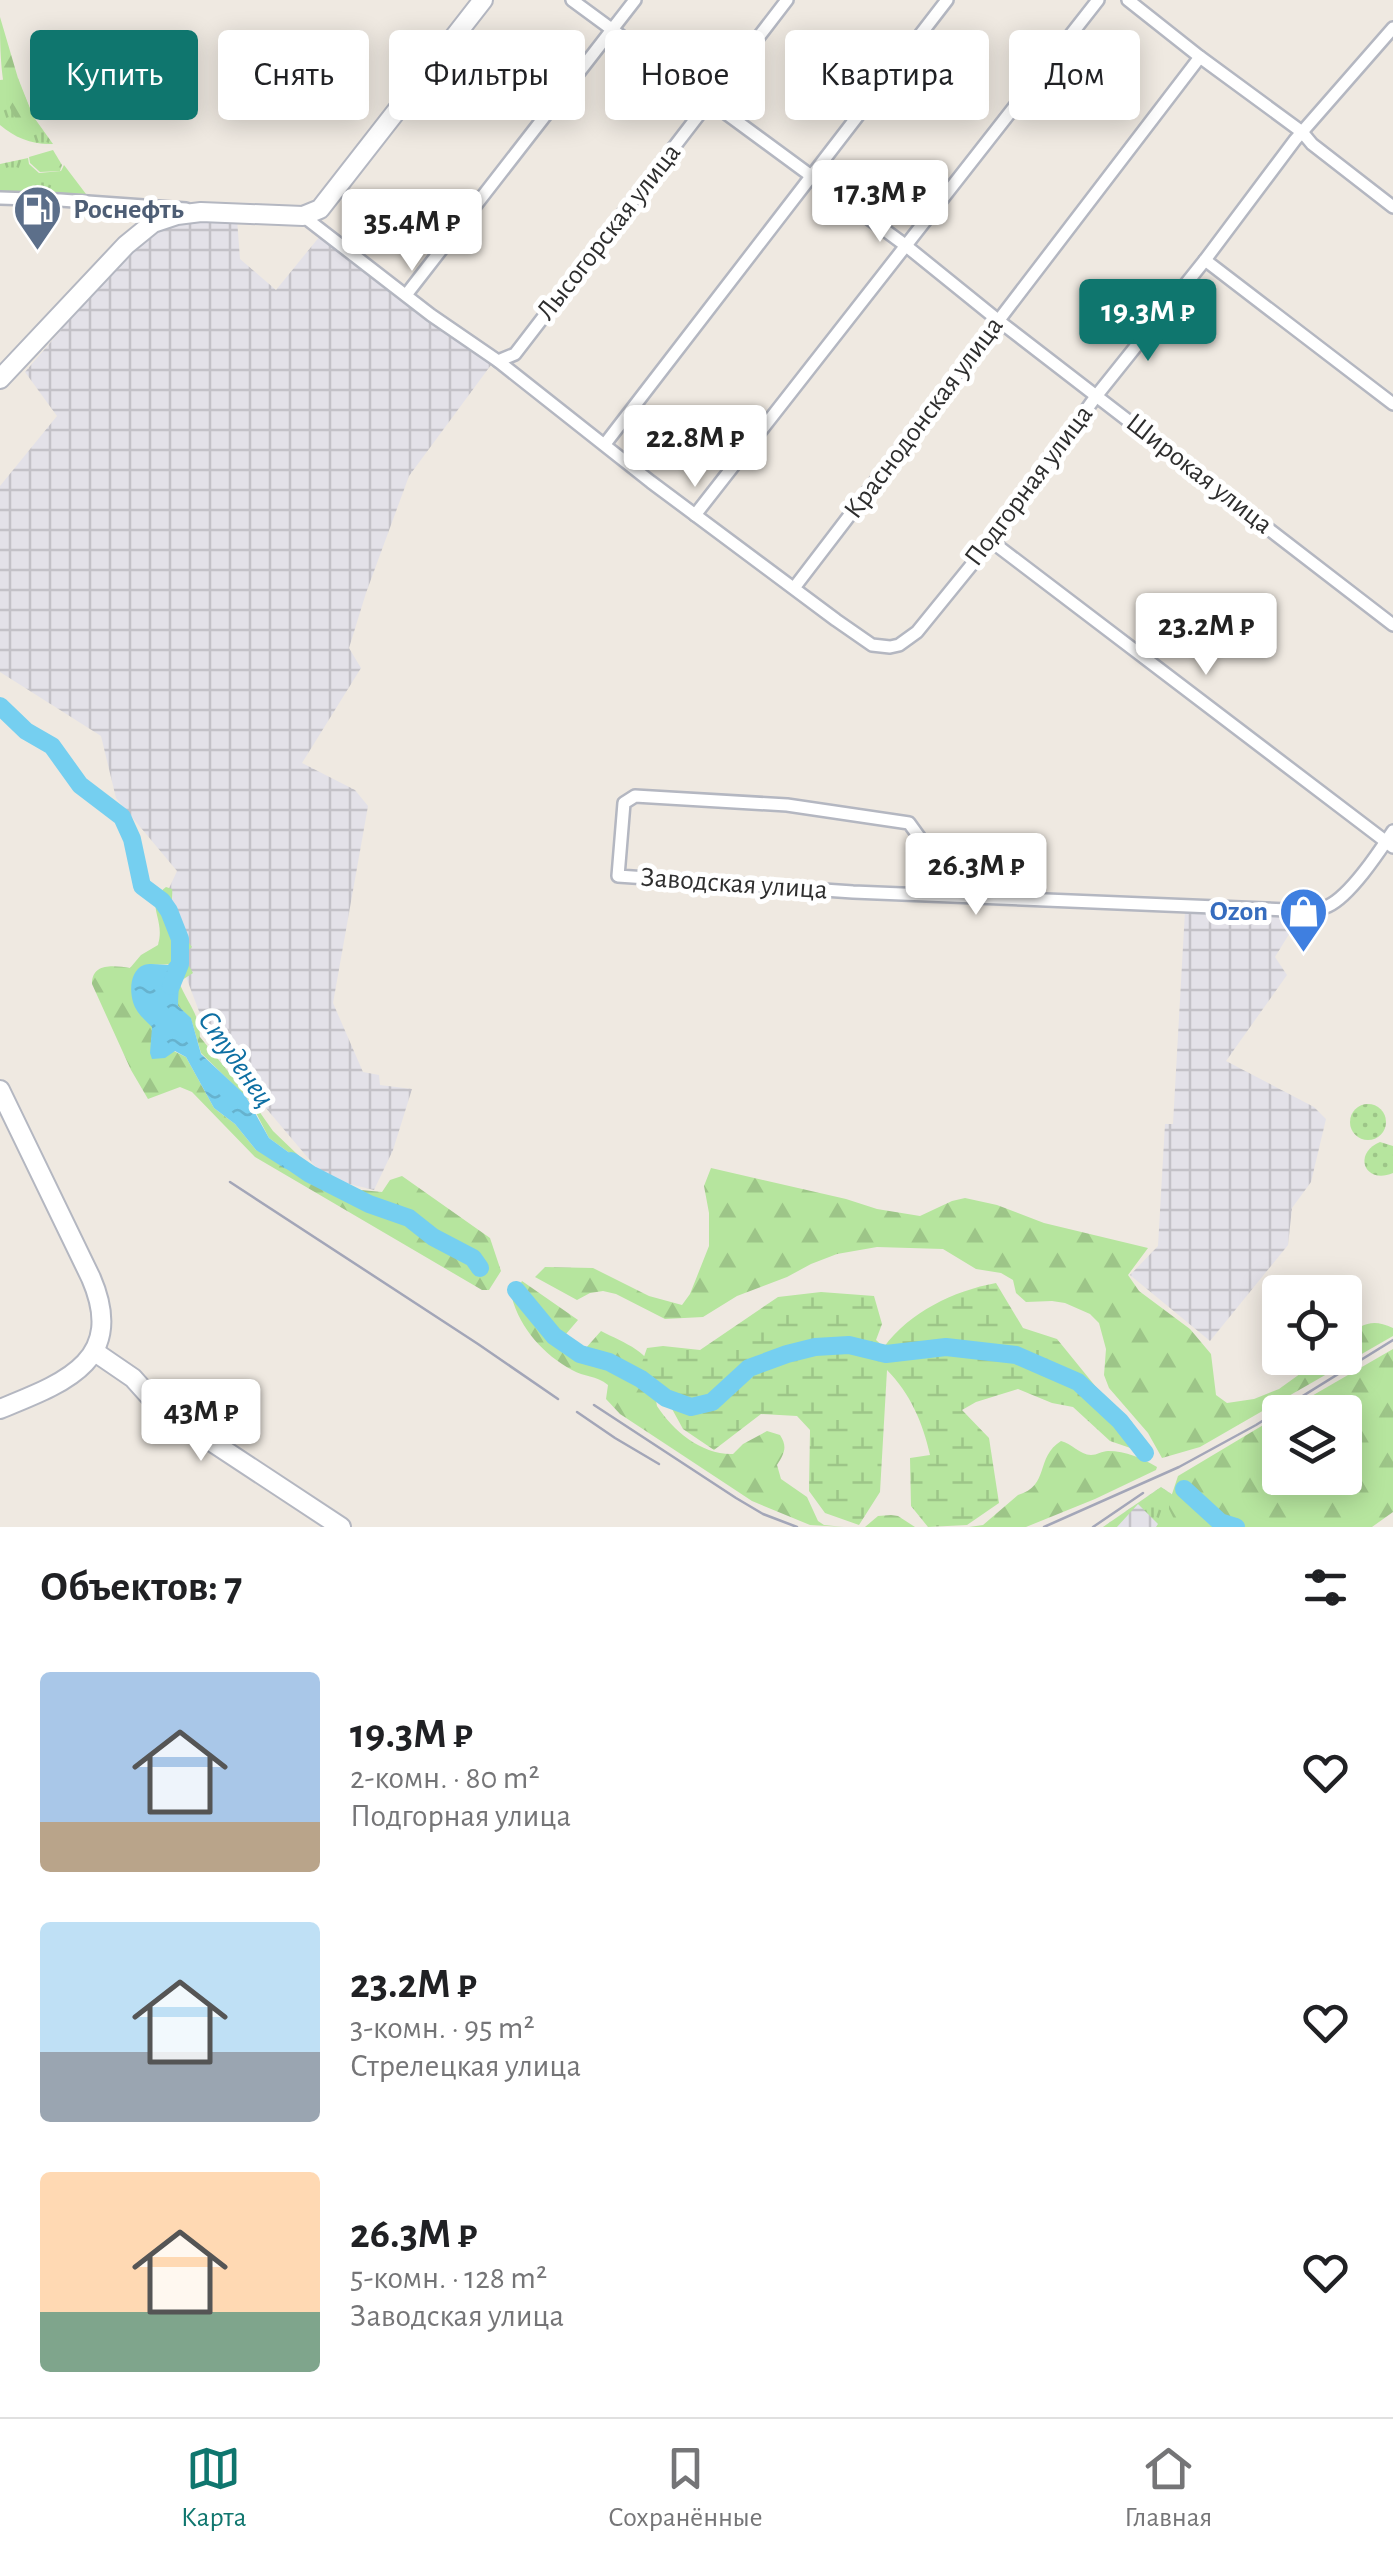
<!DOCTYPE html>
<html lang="ru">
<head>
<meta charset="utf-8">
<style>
	:root { --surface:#fff; --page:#f6f6f6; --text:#202124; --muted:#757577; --line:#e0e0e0; --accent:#0f766e }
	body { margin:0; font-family:"Alegreya Sans",sans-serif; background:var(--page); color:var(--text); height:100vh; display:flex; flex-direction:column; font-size:38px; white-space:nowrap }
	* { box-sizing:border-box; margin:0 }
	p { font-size:32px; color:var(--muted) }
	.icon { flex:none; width:55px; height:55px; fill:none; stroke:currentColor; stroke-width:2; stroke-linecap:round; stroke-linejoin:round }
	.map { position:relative; height:1527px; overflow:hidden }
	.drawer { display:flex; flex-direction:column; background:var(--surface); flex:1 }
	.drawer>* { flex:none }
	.hud { position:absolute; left:30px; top:30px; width:1335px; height:90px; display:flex; gap:20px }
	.tools { position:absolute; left:1262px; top:1275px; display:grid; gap:20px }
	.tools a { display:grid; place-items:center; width:100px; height:100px; border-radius:10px; background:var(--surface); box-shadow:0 5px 25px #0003; font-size:50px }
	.price { position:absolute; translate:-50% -85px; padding:0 22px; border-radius:10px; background:#fff; color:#222; font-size:32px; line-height:65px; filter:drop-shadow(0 2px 5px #0008) }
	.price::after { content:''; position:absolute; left:50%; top:60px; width:30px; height:22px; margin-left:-15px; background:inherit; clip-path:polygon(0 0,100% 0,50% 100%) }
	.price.on { background:var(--accent); color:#fff }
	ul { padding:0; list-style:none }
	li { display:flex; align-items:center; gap:30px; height:250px; padding:0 40px }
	li span { display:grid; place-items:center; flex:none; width:280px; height:200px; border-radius:10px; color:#555 }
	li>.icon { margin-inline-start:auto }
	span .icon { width:120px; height:120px; fill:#fffc; stroke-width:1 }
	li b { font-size:42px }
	h2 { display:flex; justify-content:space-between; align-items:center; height:120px; padding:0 40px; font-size:42px }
	.chip { padding:0 35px; border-radius:10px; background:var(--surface); box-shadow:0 5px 25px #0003; font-size:35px; line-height:90px }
	.chip.on { background:var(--accent); color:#fff }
	.menu { display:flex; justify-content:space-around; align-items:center; height:140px; border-top:2px solid var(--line); background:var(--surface); font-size:28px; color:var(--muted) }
	.menu a { display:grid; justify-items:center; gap:5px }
	.menu .on { color:var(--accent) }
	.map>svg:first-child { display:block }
	.industrial { fill:url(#industrial-grid) }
	.grass { fill:url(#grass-tufts) }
	.forest { fill:url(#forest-firs); fill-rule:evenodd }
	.wetland { fill:url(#wetland-marsh) }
	.park { fill:url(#park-dots) }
	.water { fill:url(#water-ripples) }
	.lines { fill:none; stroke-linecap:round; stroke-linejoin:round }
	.river { stroke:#75cff0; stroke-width:18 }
	.street-casing { stroke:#b4b7c1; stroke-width:16 }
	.secondary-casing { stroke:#b4b7c1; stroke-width:22 }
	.street { stroke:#fff; stroke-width:11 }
	.secondary { stroke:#fff; stroke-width:18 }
	.rail { stroke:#a3a6b8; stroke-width:2.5 }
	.labels { text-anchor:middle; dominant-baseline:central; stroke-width:10; stroke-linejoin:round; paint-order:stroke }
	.service-label { font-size:28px; font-weight:bold; fill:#4e5e75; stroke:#fff; text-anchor:start }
	.street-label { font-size:28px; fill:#2e2e2e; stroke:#fff }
	.shop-label { font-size:28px; font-weight:bold; fill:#366cbe; stroke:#fff; text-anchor:end }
	.water-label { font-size:30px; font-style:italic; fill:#0d6fa3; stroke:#fff }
</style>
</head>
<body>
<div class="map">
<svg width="1393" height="1527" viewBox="0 0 1393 1527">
	<defs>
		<pattern id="industrial-grid" width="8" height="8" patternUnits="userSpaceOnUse" patternTransform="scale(2.5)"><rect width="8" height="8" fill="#e3e1e8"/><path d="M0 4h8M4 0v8" fill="none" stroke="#c3c1c7"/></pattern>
		<pattern id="grass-tufts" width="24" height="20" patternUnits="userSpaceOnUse" patternTransform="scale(2.5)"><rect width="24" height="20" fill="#b6e59e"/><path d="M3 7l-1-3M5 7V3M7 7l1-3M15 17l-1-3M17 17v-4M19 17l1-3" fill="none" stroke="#9dc588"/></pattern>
		<pattern id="forest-firs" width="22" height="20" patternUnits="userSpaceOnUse" patternTransform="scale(2.5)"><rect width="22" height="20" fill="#b6e59e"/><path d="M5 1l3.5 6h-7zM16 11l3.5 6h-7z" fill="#9dc588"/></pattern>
		<pattern id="wetland-marsh" width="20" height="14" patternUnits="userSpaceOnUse" patternTransform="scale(2.5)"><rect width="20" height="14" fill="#b6e59e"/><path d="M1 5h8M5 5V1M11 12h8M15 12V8" fill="none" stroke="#9dc588"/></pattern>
		<pattern id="park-dots" width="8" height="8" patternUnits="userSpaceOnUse" patternTransform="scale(2.5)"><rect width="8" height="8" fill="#b6e59e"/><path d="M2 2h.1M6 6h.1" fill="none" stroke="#9dc588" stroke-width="1.8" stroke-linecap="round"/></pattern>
		<pattern id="water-ripples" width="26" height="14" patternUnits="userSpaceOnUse" patternTransform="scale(2.5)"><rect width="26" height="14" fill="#75cff0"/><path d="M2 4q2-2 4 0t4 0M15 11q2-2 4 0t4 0" fill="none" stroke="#66b2ce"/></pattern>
	</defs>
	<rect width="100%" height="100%" fill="#efe9e1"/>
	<g class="industrial">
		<path d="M237,219L240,259L276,290L320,236L491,365L409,476L366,593L349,648L361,668L302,763L355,790L368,806L333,1003L363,1072L379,1075L380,1085L412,1089L393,1150L374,1190L325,1178L211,1043L160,908L177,871L116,798L101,736L0,672V486L57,416L25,372L111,272L148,235L167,224L185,221Z"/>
		<path d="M1185,911L1279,916L1294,926L1275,957L1287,975L1226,1061L1314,1107L1326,1119L1311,1182L1292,1208L1288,1245L1210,1341L1130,1275L1158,1246L1165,1124H1173Z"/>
		<path d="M1161,1487L1220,1527H1103Z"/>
	</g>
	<g class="grass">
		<path d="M18,78L33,116L53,144C33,145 15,138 0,125V80Z"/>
		<path d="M28,158L29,164L39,173L61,171L64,165L86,194L0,192V164Z"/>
		<path d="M1161,1487L1220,1527H1156L1158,1524L1138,1504L1117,1527H1103Z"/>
	</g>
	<g class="forest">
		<path d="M0,17L20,85L33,116L23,125C0,111 0,49 0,17Z"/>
		<path d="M53,150L62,165L60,171L40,172L30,163L29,157Z"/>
		<path d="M166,887L172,889C173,895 171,901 172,907C172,921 185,936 192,947L183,955L193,973L179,982C186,1001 200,1014 200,1037L249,1097L273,1131L323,1179L361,1190L382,1192L390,1180L402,1176L490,1238L501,1271L489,1290H482L255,1157L192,1092L180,1087L148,1099L131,1070L92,984C92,962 115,966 130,968L141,955L158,945C166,917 143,905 166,887ZM180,964L178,982V1006L191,1019L201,1053L250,1101L269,1138L306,1165L256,1150L235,1124L214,1108L186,1057L151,1040L153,1034L144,965Z"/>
		<path d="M711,1168L846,1199L877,1209L920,1216L952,1201L965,1198L997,1205L1044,1223L1148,1248L1128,1275L1139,1291L1190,1329L1211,1354L1216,1395L1227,1403L1254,1399L1279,1389L1322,1358H1345V1335C1364,1324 1372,1318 1393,1328V1336L1200,1447L1162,1458L1148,1433L1109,1388L1104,1375L1106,1349L1099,1323L1090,1314L1065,1303L1052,1301L1026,1302L1016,1293L1013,1280L1001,1273L976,1269L943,1249L877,1247L837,1254L811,1264L787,1277L737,1296L703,1317L665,1319L616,1294L603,1291L590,1293L577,1300L535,1277L545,1267L593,1268L649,1296L682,1305L690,1294L709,1246V1213L704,1186Z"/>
		<path d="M522,1281L578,1320L566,1334L585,1349L601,1331C624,1343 653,1352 656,1380C657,1389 655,1397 657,1406C673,1431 702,1455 733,1454L743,1444L767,1431L780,1435C788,1447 784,1454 777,1465L781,1479L807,1497L818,1521L824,1525L844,1527L810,1525L752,1501L620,1414L606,1399L608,1385C596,1375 584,1377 572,1370C544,1355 520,1328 512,1298Z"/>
		<path d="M1393,1349V1512L1372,1527H1183L1175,1521L1169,1509V1503L1178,1476L1280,1415V1478H1345V1412H1284Z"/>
		<path d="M1061,1441C1071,1443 1080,1455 1091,1455C1097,1455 1102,1451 1108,1451C1126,1451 1142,1458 1157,1467L1156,1470L1095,1499L1026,1527H969L983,1525L1018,1495C1050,1486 1035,1457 1061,1441Z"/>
		<path d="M891,1515L898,1516L915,1527H865L878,1516Z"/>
	</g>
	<path class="wetland" d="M996,1283L1023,1328L1057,1339L1096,1387L1132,1422L1145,1453L1110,1441L1073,1407L1052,1403L1018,1389L976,1402L962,1410L989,1438L999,1503L967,1525L928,1527L911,1506L910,1458L930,1455C923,1423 910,1393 887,1370L880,1492L859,1525L825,1513L809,1491L810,1430L797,1416L761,1414L714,1450L683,1429L666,1398L637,1377L647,1348L663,1346L700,1350L778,1297L821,1292L874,1296L882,1324L876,1340L884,1347C910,1312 953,1291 996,1283Z"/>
	<g class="park">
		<circle cx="1368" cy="1122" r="18"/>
		<path d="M1380,1142L1393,1146V1173C1365,1185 1352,1154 1380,1142Z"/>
	</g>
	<path class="water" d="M172,960H178C181,974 178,992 178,1006L191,1018L201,1054L245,1095L269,1138L306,1165L310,1174L303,1175L284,1168L256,1150L235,1124L214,1108L186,1057L175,1051L165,1058L152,1059L150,1053L152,1027C146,1021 140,1016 136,1009C129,997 128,971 144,965C150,963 161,965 168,965Z"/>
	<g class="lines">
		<g class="river">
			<path d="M0,706L26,731L52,746L80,785L122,817L132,839L142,886L162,901L169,911L180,939V964L171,986"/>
			<path d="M291,1161L310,1174L369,1204L409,1218L433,1237L473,1258L480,1268"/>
			<path d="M516,1290L554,1336L580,1354L609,1362L641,1379L666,1398L691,1407L712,1402L749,1368L787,1354L815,1347L849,1345L886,1354L946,1347L1016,1355L1078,1382L1120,1421L1145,1453"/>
			<path d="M1184,1489L1220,1522L1236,1527"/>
		</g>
		<defs>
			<g id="street">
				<path d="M572,0L905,245L999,321L1393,625"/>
				<path d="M1128,0L1200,57L1302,132L1312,144L1393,207"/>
				<path d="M0,198L60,200L186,209"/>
				<path d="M303,216L431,315L498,361L651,482L836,620L872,645L890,647L899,645L917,632L991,541L1097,395L1205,260L1295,140L1393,28"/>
				<path d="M1205,260L1393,404"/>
				<path d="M406,295L635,0"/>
				<path d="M498,361L515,354L787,0"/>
				<path d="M605,444L947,0"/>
				<path d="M695,515L1098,0"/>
				<path d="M991,541L1393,847"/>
				<path d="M794,588L1200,57"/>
				<path d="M947,896L936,847L922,841L909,823L787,805L635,796L624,803L618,876L853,892L1287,910C1300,911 1315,912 1328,906C1350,896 1379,852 1393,831"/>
			</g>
			<g id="secondary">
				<path d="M0,379L126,245L153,223L177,215L201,212L303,216L320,209L483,0"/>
				<path d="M0,1090L91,1278C127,1361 64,1383 0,1409"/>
				<path d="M95,1352L133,1378L159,1407L341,1527"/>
			</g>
		</defs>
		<use href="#street" class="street-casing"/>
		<use href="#secondary" class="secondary-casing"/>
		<use href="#street" class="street"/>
		<use href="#secondary" class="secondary"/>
		<g class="rail">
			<path d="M230,1182L478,1344L558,1399"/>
			<path d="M594,1405L736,1498L763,1514L797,1527"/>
			<path d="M577,1412L615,1438L659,1464"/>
			<path d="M1044,1527L1179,1467L1256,1425L1393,1340"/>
			<path d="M1093,1527L1143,1493"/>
		</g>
	</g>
	<defs>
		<symbol id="fuel-pin" viewBox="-11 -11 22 30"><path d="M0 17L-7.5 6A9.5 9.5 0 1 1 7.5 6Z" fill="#5c6f8a" stroke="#fff"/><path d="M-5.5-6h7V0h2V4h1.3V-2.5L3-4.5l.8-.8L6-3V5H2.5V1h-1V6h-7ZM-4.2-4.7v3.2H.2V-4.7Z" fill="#fff"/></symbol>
		<symbol id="shop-pin" viewBox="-11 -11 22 30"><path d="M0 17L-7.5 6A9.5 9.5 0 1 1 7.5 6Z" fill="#3f7fe0" stroke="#fff"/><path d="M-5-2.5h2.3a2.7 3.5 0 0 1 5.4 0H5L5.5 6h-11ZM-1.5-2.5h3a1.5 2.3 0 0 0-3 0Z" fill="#fff"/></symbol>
	</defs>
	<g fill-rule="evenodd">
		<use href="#fuel-pin" x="10" y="182" width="55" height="75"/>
		<use href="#shop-pin" x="1276" y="884" width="55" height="75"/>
	</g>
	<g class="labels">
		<g class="service-label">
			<text x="73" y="210">Роснефть</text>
		</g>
		<g class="street-label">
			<text transform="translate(609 232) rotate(-52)">Лысогорская улица</text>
			<text transform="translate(924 418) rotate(-53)">Краснодонская улица</text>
			<text transform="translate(1199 474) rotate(38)">Широкая улица</text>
			<text transform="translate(1029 486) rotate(-53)">Подгорная улица</text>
			<text transform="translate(734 884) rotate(4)">Заводская улица</text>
		</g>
		<g class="shop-label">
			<text x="1268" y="912">Ozon</text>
		</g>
		<g class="water-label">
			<text transform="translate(236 1059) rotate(55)">Студенец</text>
		</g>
	</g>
</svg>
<div class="tools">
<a><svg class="icon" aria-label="locate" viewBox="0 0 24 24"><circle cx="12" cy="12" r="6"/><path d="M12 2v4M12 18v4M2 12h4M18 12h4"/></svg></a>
<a><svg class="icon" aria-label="layers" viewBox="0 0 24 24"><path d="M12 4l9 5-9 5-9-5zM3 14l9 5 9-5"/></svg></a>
</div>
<b class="price" style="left:880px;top:245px">17.3M ₽</b>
<b class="price" style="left:412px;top:274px">35.4M ₽</b>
<b class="price on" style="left:1148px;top:364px">19.3M ₽</b>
<b class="price" style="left:695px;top:490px">22.8M ₽</b>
<b class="price" style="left:1206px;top:678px">23.2M ₽</b>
<b class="price" style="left:976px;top:918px">26.3M ₽</b>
<b class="price" style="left:201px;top:1464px">43M ₽</b>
<div class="hud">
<a class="chip on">Купить</a>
<a class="chip">Снять</a>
<a class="chip">Фильтры</a>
<a class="chip">Новое</a>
<a class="chip">Квартира</a>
<a class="chip">Дом</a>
</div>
</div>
<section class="drawer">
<h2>Объектов: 7<svg class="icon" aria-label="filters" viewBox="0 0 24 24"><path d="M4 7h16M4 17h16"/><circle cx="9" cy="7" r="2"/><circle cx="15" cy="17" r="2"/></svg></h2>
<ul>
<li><span style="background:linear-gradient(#a9c7e8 75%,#b9a48a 0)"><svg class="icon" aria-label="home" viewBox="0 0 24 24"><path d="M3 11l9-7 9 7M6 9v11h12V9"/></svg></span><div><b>19.3M ₽</b><p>2-комн. · 80 m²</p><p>Подгорная улица</p></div><svg class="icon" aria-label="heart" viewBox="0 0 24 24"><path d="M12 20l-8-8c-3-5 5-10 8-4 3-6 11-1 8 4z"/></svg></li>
<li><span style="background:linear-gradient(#bfe0f5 65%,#9aa5b1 0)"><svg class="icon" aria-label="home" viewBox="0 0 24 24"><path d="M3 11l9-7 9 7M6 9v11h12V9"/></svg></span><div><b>23.2M ₽</b><p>3-комн. · 95 m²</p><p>Стрелецкая улица</p></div><svg class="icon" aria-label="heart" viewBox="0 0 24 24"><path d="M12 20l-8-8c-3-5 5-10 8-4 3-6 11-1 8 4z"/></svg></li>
<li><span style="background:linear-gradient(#ffd9b3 70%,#7fa58c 0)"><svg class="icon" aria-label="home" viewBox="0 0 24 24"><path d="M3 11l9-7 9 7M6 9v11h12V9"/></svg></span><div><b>26.3M ₽</b><p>5-комн. · 128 m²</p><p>Заводская улица</p></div><svg class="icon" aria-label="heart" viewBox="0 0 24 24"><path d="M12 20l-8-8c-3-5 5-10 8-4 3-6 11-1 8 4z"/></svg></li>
</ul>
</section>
<nav class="menu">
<a class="on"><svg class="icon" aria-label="map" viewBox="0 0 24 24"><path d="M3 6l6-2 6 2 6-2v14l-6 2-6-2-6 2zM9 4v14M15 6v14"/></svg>Карта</a>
<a><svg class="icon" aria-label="saved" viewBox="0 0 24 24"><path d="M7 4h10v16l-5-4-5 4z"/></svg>Сохранённые</a>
<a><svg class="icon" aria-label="home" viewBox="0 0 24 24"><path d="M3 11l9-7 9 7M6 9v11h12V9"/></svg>Главная</a>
</nav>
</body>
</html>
